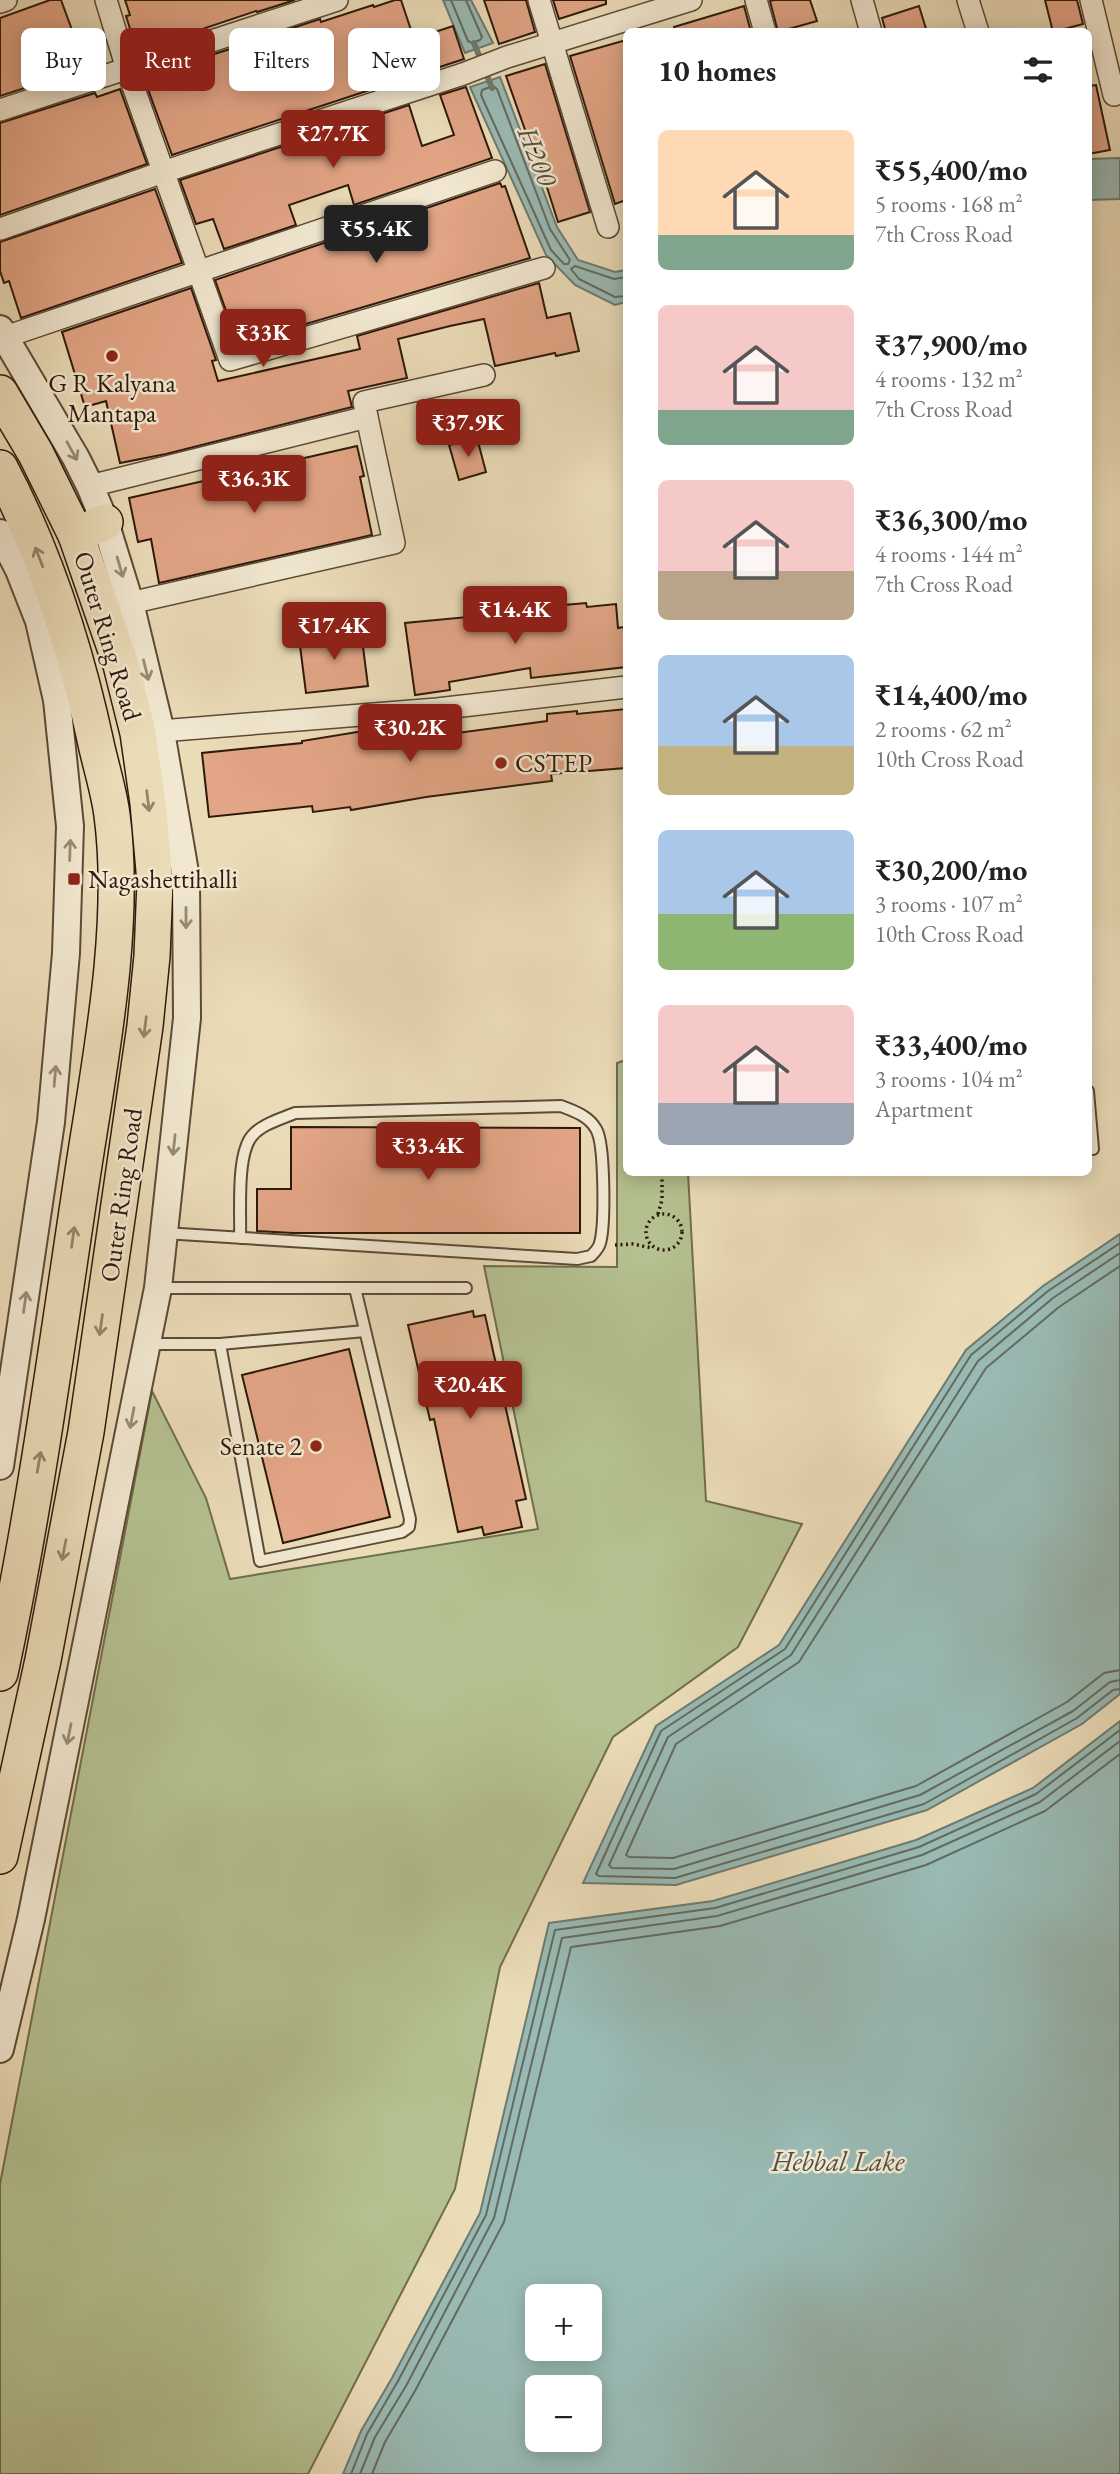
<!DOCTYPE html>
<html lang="en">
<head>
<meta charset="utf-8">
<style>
	:root { --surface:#fff; --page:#f6f6f6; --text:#222; --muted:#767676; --accent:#8f2418 }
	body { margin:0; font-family:"EB Garamond",serif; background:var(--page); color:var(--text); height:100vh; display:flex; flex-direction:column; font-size:26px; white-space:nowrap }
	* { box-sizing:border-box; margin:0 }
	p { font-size:23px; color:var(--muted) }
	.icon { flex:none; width:38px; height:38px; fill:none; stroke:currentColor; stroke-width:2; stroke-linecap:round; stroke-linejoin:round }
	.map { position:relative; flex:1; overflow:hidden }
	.panel { position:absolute; left:623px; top:28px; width:469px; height:1148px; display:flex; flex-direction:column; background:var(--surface); border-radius:10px; box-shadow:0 4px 18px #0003 }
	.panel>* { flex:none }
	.top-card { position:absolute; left:21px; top:28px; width:497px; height:63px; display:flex; gap:14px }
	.controls { position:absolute; left:525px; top:2284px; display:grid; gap:14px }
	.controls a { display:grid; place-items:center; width:77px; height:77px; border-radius:10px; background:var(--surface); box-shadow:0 4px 18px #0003; font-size:35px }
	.price { position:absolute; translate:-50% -60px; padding:0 16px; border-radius:7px; background:var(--accent); color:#fff; font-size:23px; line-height:46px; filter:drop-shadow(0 2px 4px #0008) }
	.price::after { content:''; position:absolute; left:50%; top:42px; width:21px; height:16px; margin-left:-10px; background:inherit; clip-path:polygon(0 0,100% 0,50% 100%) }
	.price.active { background:#222; color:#fff }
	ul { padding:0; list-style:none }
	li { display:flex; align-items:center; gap:21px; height:175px; padding:0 35px }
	li span { display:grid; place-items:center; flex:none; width:196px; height:140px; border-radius:10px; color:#555 }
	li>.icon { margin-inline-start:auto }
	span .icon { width:84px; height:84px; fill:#fffc; stroke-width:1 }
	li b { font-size:30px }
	h2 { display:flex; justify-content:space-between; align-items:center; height:84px; padding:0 35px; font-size:30px }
	.tag { padding:0 24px; border-radius:10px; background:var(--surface); box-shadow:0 4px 18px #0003; font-size:24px; line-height:63px }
	.tag.active { background:var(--accent); color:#fff }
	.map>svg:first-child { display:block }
	.green { fill:#b5c190; stroke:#716d4d; stroke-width:2 }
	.water { fill:#99bab4; stroke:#6e7a70; stroke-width:2; fill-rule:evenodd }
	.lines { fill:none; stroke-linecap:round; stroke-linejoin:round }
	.shore { stroke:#636a5f; stroke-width:2 }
	.stream { stroke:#6e7a70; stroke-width:6 }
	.building { fill:#e2a586; stroke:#2d190a; stroke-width:2 }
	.service-casing { stroke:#5c4a36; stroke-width:14 }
	.minor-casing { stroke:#5c4a36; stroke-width:24 }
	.tertiary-casing { stroke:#5c4a36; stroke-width:30 }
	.trunk-casing { stroke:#2d190a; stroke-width:38 }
	.path { stroke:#2d190a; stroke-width:3.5; stroke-dasharray:2 3.5; stroke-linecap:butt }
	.service { stroke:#f2e8d1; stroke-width:10 }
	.minor { stroke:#f2e8d1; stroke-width:21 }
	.tertiary { stroke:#f2e8d1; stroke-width:26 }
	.trunk { stroke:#ebdcb8; stroke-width:35 }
	.oneway { stroke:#998b77 }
	.oneway2 { stroke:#96846a }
	.poi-dot { fill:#8f2418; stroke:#f2e8d1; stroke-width:2.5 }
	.labels { text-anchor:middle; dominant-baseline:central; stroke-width:5; stroke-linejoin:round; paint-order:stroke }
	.poi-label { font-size:26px; fill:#2d190a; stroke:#f2e8d1; text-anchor:start }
	.street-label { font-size:26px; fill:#2d190a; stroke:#f2e8d1 }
	.water-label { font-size:28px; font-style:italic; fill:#535146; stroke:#f2e8d1 }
</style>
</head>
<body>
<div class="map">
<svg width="1120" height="2474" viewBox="0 0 1120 2474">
	<rect width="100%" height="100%" fill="#ebdcb8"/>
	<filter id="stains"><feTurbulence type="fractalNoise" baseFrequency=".00286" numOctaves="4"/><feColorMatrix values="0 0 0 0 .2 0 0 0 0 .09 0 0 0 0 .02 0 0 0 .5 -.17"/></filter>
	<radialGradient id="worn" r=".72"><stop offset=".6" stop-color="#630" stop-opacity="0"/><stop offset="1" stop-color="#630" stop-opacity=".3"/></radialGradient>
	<path class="green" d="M626,1060V1172L688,1173L706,1501L802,1524L738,1647L613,1737L500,1967L455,2189L308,2474H0V2184L152,1391L206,1498L230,1579L538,1529L484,1266L617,1267V1063Z"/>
	<g class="water">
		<path d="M443,0H471L493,43L465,53Z"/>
		<path d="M500,77L557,227L578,260L615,272L626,270V302L615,305L575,285L546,255L470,87Z"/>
		<path d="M1120,158V199L1089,200V159Z"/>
		<path d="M1120,1234V1694L1082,1724L927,1810L676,1885L583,1883L656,1726L779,1645L966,1350L1043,1286Z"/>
		<path d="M1120,1721V2474H343L361,2431L392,2378L480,2213L549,1923L713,1901L916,1840L1033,1788ZM537,2296H590V2348H537ZM537,2387H590V2440H537Z"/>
	</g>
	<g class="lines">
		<g class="shore">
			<path d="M451,0L468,41L472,43L480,40L482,37L466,0"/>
			<path d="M493,86L497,89L550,229L570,260L568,264H564L551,250L481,95L482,90Z"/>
			<path d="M626,277L614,279L575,266L571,269L579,279L615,297L626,296"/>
			<path d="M1120,1243L1048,1291L971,1355L785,1649L661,1731L596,1874L599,1876L675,1878L924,1804L1077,1718L1113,1690L1120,1689"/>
			<path d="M1120,1253L1053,1298L978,1361L791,1655L668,1737L609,1865L612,1868L674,1869L920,1795L1073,1711L1110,1682L1120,1680"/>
			<path d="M1120,1266L1059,1307L986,1368L799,1662L676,1744L626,1855L629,1857L673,1858L916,1786L1067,1702L1104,1673L1120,1670"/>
			<path d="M351,2474L367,2434L398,2381L486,2215L555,1930L715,1908L919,1847L1036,1794L1120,1730"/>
			<path d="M360,2474L375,2437L406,2386L494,2218L562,1938L717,1916L922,1855L1040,1802L1120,1741"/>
			<path d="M372,2474L385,2442L415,2391L504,2222L571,1947L720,1926L926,1865L1045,1811L1120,1754"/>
		</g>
		<path class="stream" d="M474,43L492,88"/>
	</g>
	<g class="building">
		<path d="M50,0H61L86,68L0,96V18Z"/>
		<path d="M125,0H295L257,12L256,11L137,51L126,16L130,15Z"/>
		<path d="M395,0H401L414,39L453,26L464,59L172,155L145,81V76L230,49L232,53L266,41L265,37L320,19L321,22L373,5L374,7Z"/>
		<path d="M484,0H526L535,32L499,44Z"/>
		<path d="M553,0H606V4L559,19Z"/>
		<path d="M774,0H810L817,21L778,32L770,1Z"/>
		<path d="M1045,0H1077L1083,24L1053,32Z"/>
		<path d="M744,6L751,32H675L674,27Z"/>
		<path d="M919,6L927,32H886L882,18Z"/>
		<path d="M626,40V200L615,204L570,56Z"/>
		<path d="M545,64L590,212L558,222L532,140L529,141L506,76Z"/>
		<path d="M1096,85L1110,150L1088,154V86Z"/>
		<path d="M466,87L492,158L354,205L348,185L289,205L296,225L224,249L213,219L196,224L180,180L409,105L422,146L454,135L440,95Z"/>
		<path d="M120,89L147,164L0,215V123L95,93L97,97Z"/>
		<path d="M500,183L502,187L505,186L530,258L238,344L215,280Z"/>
		<path d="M155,189L182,263L21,318L9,281L4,283L0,271V242Z"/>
		<path d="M539,283L547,318L570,313L579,351L556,356L555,353L495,366L484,319L450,326L398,339L407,378L348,391L352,407L166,454L120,463L106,401L85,407L62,332L191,288L216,360L212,361L218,381L360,349L357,336Z"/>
		<path d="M477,438L486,472L459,480L449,445Z"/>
		<path d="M357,446L364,476L360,477L372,535L159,583L151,539L138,542L129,498Z"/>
		<path d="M586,603L587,607L616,604L618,628L624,627L626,667L531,678L530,668L449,682L450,690L415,695L405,623L478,616V621L564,609V605Z"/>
		<path d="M361,631L368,686L306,693L299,638Z"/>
		<path d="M626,709V768L551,774L552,781L426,797L351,810L350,807L313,812L312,806L209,817L202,753L302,743V741L400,725L410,724L412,739L547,721V714L577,711V714Z"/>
		<path d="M291,1127L580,1128V1233H293L257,1231V1189H291Z"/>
		<path d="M473,1311L474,1317L485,1315L526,1499L516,1501L522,1527L484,1535L482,1527L458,1532L434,1419L430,1420L408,1325Z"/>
		<path d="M349,1349L390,1517L283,1543L242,1375Z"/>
	</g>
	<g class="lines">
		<defs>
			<g id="service">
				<path d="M1088,1091L1093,1149"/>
				<path d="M164,1233L577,1259L591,1256C595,1252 599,1248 600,1243C605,1226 605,1143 596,1129C589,1116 574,1111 561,1106L295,1113C281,1119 262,1124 252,1136C236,1155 241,1213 240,1238"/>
				<path d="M158,1288H466"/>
				<path d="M147,1344H220L260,1561L402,1532L409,1527L410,1519L355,1288"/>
				<path d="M220,1344L365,1331"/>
			</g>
			<g id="minor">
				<path d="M106,0L127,69L230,360L544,268"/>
				<path d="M539,0L608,227"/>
				<path d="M756,0L765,32"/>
				<path d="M862,0L871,32"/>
				<path d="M968,0L978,32"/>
				<path d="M1091,0L1114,95"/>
				<path d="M0,2L6,0"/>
				<path d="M0,110L337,0"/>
				<path d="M0,229L163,172L463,74L507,57L691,0"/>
				<path d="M5,337L495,171"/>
				<path d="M367,417L364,402L484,375"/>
				<path d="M90,486L367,417L394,543L130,603"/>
				<path d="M148,732L437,709L626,687"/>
			</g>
			<g id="tertiary">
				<path d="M0,329L76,458L90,486L105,522L130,603L161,732L186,878L187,1018L158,1288L31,1919L0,2049"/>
				<path d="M0,533L19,570L39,621L57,700L70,826L66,953L51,1122L0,1466"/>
			</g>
			<g id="trunk">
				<path d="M0,393L36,454L76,535L121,665L138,733L148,803L155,882L152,956L145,1026L86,1432L43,1660L0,1856"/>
				<path d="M0,468C45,553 77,654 97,748C102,770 109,792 112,815C127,928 99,1065 82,1178C57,1343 35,1510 0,1673"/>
				<path d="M76,535L105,522"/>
			</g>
		</defs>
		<use href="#service" class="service-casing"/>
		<use href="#minor" class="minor-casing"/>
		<use href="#tertiary" class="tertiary-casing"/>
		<use href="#trunk" class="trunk-casing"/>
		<g class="path">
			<circle cx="664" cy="1232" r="18"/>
			<path d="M658,1214L662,1200V1172"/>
			<path d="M615,1245L633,1244L652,1248"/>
		</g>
		<use href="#service" class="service"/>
		<use href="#minor" class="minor"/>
		<use href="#tertiary" class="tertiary"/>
		<use href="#trunk" class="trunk"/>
	</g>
	<defs><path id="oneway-shaft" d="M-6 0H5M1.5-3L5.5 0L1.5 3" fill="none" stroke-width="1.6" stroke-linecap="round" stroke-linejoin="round" transform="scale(1.75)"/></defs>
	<g class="oneway">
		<use href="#oneway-shaft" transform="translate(72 451) rotate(61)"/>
		<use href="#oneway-shaft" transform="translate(120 567) rotate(74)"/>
		<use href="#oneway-shaft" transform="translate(146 670) rotate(76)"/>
		<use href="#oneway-shaft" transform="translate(70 850) rotate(-88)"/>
		<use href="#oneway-shaft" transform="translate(186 918) rotate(90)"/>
		<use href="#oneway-shaft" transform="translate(55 1076) rotate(-85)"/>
		<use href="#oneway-shaft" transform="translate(174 1145) rotate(96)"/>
		<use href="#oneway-shaft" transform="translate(25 1302) rotate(-82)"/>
		<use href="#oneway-shaft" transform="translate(132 1418) rotate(101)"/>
		<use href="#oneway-shaft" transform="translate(69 1734) rotate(101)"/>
	</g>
	<g class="oneway2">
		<use href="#oneway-shaft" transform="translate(39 557) rotate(-111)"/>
		<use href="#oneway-shaft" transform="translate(148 801) rotate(83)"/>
		<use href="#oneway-shaft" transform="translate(145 1027) rotate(97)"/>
		<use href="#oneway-shaft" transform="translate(73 1237) rotate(-82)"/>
		<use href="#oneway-shaft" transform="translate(101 1325) rotate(98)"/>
		<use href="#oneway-shaft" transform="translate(39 1462) rotate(-80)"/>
		<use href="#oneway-shaft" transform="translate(64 1550) rotate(101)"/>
	</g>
	<g class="poi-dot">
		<circle cx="112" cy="356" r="7"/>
		<circle cx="501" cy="763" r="7"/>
		<rect x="67" y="872" width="14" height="14" rx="3.5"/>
		<circle cx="316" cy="1446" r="7"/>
	</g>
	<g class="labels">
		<g class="poi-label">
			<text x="112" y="383" text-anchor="middle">G R Kalyana<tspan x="112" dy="30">Mantapa</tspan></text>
			<text x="515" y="763">CSTEP</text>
			<text x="88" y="879">Nagashettihalli</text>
			<text x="302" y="1446" text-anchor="end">Senate 2</text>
		</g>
		<g class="street-label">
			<text transform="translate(108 636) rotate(73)">Outer Ring Road</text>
			<text transform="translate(121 1195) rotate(-82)">Outer Ring Road</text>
		</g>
		<g class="water-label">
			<text transform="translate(538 156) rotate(68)">H200</text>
			<text x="838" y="2161">Hebbal Lake</text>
		</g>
	</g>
	<rect width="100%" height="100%" filter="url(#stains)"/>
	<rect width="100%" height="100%" fill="url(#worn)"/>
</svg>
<div class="controls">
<a>+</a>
<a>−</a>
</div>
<b class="price" style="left:333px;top:170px">₹27.7K</b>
<b class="price active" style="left:376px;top:265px">₹55.4K</b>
<b class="price" style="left:263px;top:369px">₹33K</b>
<b class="price" style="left:468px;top:459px">₹37.9K</b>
<b class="price" style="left:254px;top:515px">₹36.3K</b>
<b class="price" style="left:515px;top:646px">₹14.4K</b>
<b class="price" style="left:334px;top:662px">₹17.4K</b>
<b class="price" style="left:410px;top:764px">₹30.2K</b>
<b class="price" style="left:428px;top:1182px">₹33.4K</b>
<b class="price" style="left:470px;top:1421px">₹20.4K</b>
<div class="top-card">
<a class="tag">Buy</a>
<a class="tag active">Rent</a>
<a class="tag">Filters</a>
<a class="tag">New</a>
</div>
<section class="panel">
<h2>10 homes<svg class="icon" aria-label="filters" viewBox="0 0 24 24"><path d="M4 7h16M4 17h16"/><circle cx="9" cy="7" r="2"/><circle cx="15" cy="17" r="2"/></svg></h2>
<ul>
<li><span style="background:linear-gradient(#ffd9b3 75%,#7fa58c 0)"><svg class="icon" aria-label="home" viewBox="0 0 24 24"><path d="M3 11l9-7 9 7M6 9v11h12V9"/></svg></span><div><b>₹55,400/mo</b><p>5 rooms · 168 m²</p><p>7th Cross Road</p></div></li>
<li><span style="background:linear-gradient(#f6c9c9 75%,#7fa58c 0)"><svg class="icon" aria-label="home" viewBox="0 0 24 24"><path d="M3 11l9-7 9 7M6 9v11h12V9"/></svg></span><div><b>₹37,900/mo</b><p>4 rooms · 132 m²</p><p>7th Cross Road</p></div></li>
<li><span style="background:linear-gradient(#f6c9c9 65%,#b9a48a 0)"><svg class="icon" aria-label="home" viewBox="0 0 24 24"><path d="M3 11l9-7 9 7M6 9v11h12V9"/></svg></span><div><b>₹36,300/mo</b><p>4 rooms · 144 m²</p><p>7th Cross Road</p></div></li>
<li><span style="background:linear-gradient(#a9c7e8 65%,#c2b280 0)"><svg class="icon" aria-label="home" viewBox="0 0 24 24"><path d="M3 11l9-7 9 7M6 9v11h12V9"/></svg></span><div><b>₹14,400/mo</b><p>2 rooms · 62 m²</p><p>10th Cross Road</p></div></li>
<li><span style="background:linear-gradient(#a9c7e8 60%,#8fb573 0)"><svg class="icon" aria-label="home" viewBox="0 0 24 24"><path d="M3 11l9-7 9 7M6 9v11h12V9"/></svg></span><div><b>₹30,200/mo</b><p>3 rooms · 107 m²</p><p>10th Cross Road</p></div></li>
<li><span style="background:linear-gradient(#f6c9c9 70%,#9aa5b1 0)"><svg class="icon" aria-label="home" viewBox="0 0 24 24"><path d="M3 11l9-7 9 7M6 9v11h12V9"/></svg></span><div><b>₹33,400/mo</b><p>3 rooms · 104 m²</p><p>Apartment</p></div></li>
</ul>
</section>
</div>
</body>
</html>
